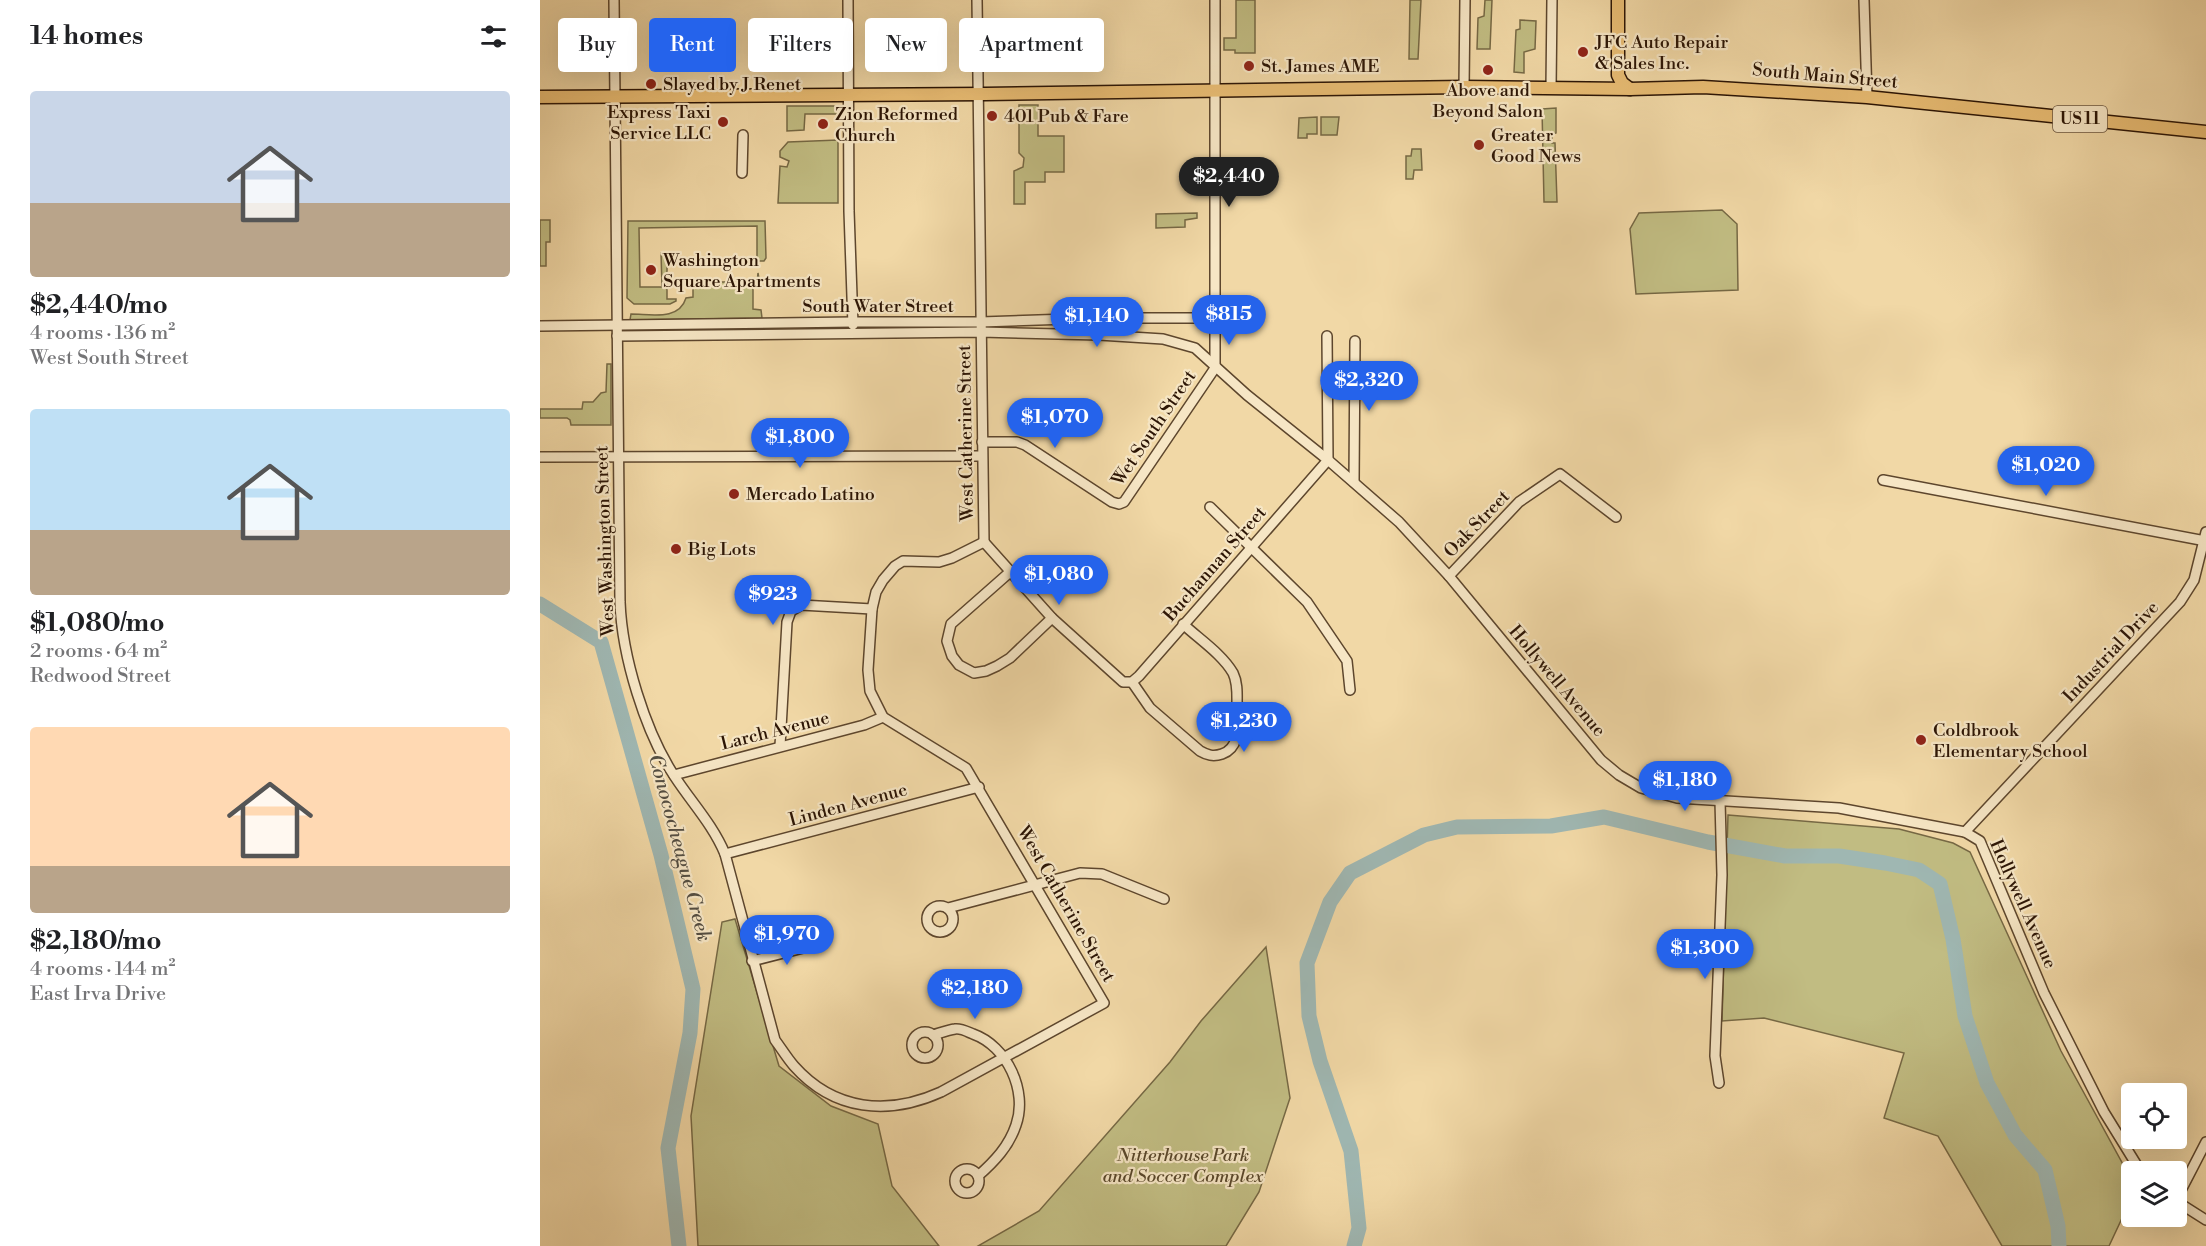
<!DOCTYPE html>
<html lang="en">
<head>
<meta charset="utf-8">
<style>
	:root { --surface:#fff; --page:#f6f6f6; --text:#202124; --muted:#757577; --accent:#2563eb }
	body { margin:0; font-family:"Libre Bodoni",serif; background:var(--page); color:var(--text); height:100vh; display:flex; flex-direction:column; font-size:22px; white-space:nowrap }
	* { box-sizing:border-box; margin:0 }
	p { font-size:20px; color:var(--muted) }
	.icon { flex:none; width:33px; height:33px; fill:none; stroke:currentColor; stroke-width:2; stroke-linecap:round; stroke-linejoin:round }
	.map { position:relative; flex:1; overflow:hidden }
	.side { display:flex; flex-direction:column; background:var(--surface); width:540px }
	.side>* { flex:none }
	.hud { position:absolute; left:18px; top:18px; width:570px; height:54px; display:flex; gap:12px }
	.buttons { position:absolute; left:1581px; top:1083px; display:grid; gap:12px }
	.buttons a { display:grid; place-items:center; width:66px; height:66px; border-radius:6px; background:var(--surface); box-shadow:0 6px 24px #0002; font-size:30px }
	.price { position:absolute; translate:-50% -51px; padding:0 14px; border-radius:21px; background:var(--accent); color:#fff; font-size:20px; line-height:39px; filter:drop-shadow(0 2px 3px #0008) }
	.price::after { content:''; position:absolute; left:50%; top:36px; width:18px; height:14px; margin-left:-9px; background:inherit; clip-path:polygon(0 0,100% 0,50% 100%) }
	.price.on { background:#222; color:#fff }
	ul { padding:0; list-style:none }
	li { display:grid; align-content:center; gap:12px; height:318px; padding:0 30px }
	li span { display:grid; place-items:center; height:186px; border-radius:6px; color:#555 }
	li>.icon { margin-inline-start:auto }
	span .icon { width:108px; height:108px; fill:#fffc; stroke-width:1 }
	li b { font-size:26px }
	h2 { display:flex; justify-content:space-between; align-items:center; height:72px; padding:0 30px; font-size:26px }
	.chip { padding:0 21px; border-radius:6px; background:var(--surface); box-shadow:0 6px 24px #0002; font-size:21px; line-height:54px }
	.chip.on { background:var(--accent); color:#fff }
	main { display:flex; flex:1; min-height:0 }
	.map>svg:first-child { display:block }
	.green { fill:#c1bc82; stroke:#766844; stroke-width:1.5 }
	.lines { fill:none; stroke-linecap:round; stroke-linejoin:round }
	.river { stroke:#9fb7b2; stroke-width:15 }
	.minor-casing { stroke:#5d462d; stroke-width:12 }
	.major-casing { stroke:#2c1505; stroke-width:15 }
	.minor { stroke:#f6e6c5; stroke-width:9 }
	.major { stroke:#e8bc73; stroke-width:12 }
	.poi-dot { fill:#8f2418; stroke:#f6e6c5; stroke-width:2 }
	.labels { text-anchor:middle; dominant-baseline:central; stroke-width:4.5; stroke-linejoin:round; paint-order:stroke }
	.shield { fill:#f6e6c5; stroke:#69543f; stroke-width:1.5 }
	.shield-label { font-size:16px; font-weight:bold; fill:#2c1505 }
	.poi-label { font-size:18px; fill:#2c1505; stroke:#f6e6c5; text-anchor:start }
	.street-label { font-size:18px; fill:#2c1505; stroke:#f6e6c5 }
	.park-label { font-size:18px; font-style:italic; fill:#59472a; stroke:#f6e6c5 }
	.water-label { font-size:20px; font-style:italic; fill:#544e42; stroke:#f6e6c5 }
</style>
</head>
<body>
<main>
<section class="side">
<h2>14 homes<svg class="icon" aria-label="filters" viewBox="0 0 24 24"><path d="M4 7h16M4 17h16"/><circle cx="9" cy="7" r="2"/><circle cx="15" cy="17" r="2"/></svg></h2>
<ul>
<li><span style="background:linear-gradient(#c9d6e8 60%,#b9a48a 0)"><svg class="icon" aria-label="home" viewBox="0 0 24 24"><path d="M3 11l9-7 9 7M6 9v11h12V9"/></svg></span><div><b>$2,440/mo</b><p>4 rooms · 136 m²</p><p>West South Street</p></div></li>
<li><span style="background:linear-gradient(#bfe0f5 65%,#b9a48a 0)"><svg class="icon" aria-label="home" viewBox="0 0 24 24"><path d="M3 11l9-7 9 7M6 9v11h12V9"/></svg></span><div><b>$1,080/mo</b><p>2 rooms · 64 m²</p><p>Redwood Street</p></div></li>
<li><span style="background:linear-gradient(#ffd9b3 75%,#b9a48a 0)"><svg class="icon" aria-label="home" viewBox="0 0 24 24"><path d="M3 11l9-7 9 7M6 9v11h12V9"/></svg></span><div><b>$2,180/mo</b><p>4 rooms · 144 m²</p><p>East Irva Drive</p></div></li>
</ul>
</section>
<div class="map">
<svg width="1666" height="1246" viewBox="0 0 1666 1246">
	<rect width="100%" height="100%" fill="#f1d8a6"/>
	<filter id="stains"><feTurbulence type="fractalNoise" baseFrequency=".00333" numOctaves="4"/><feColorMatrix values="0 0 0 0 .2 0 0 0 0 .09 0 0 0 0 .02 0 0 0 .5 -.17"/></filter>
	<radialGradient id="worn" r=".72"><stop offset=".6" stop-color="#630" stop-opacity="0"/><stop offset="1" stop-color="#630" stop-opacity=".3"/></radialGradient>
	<g class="green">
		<path d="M696,0H715V53H695V50H684V38H696Z"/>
		<path d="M870,0H881L878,59H869Z"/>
		<path d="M945,0H952L950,49H937L938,18L944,16Z"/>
		<path d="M980,20L996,21L995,49L984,52V73L974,72L976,30L980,29Z"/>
		<path d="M448,28L468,29L467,56H452V66H447Z"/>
		<path d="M479,105H498V136H524V172H505V182H485V204H474V171L483,167L484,158L479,153Z"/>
		<path d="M247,106H297L298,114H265L264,130L247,131Z"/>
		<path d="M1016,108V133L1012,134V143H1015L1017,202H1004L1002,109Z"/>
		<path d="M777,117V134H767V138H758L759,118Z"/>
		<path d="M781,117H799L797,135H781Z"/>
		<path d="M298,140V203H238L240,166L247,167L249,161L240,157V151L248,142Z"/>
		<path d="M872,149H881L882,170H874L873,179H866V156H871Z"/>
		<path d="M1182,210L1197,224L1198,290L1096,294L1090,229L1099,213Z"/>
		<path d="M657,213V218L645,220V227L616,228V214Z"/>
		<path d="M0,220H10V242H6V266H0Z"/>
		<path d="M88,221H225L226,258L224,261H217V226L99,228L100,287H122L121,253H127V299H136V301L130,304H94L87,298Z"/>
		<path d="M218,273L220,284H213V309L221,310L222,318L90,320L91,314C111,314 139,321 146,298L153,297V282H217Z"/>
		<path d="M67,364H71V425H31L30,420L27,418H0V409H42L43,402H53L61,393L66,392Z"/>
		<path d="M1188,815L1359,829L1413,843L1430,852L1521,1051L1591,1179V1199L1569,1246H1462L1398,1136L1344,1118L1364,1053L1224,1018L1182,1021Z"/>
		<path d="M195,919L239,1066L291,1106L338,1124L352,1186L399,1246H158L151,1116L182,922Z"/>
		<path d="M726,947L750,1098L719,1192L686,1246H438L499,1211L630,1062L661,1021Z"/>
	</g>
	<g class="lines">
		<g class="river">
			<path d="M0,604L61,642L121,855L153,989L150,1033L128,1148L139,1246"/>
			<path d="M814,1246L819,1228L811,1151L780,1061L769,1016L767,963L790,902L810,873L884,835L917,827L1011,826L1064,817L1168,842L1245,856H1299L1345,863L1379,870L1400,884L1413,939L1425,1016L1447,1083L1475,1135L1505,1170L1518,1226L1519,1246"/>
		</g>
		<defs>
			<g id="minor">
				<path d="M74,0L80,602C82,656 105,732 135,777C152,803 173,825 185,854L235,1040C241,1048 247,1058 254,1066C294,1111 348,1116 401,1092L564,1003L426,768L343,717L330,691L328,670L332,609L336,592L343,580L355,566L363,561L399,562L412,558L444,542"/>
				<path d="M308,0L309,211L313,325"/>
				<path d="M437,0L444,542"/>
				<path d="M675,0V368"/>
				<path d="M1324,0L1327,97"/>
				<path d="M924,87L925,0"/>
				<path d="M1011,88L1012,0"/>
				<path d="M202,173L203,135"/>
				<path d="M0,326L313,322H441L558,318H676"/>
				<path d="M77,336L441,332L559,335L623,339L655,348L707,395L788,460L859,522L909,576L1061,760L1079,775L1101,788L1137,798L1299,808L1425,832L1440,841L1504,993L1564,1112L1601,1172"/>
				<path d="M442,442H477L485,445L572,502L579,504L584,502L675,368"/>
				<path d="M0,457L442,456"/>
				<path d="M1343,480L1666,541"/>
				<path d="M814,482L815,341"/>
				<path d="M670,507L767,602L807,661L810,690"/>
				<path d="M444,542L512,618L583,682H592L599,676L788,460L787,336"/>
				<path d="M470,572L411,624L407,641L412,656L419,665L434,673L446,671L457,666L470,658L512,618"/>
				<path d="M909,576L979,502L1020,474L1076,517"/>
				<path d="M592,682L610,708L660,751C667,755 673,757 682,754C702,747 697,723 697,705C697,695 698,683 693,673C682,654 659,639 643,624"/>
				<path d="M240,746L247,622L251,611L261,605L332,609"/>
				<path d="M134,775L324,725L343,717"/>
				<path d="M1425,832L1640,602L1654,580L1666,532"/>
				<path d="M185,854L439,787"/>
				<circle cx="400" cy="919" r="13"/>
				<path d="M408,908L540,873L562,874L624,899"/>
				<path d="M212,961L275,945"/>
				<circle cx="385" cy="1045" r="13"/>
				<path d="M393,1035C400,1033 408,1030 415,1029C421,1028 428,1032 433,1034C467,1046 488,1091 476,1125C469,1146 455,1161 438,1176"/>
				<path d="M1179,1083L1175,1056L1182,875L1180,801"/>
				<circle cx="427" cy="1181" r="12"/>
				<path d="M1636,1200L1666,1142"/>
				<path d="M1636,1201L1666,1220"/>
			</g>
			<g id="major">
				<path d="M1078,0V75L1082,83L1090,89"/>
				<path d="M0,97L445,94L924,87L1090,89L1163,87L1327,97L1666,132"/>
			</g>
		</defs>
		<use href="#minor" class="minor-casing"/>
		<use href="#major" class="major-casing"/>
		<use href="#minor" class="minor"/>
		<use href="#major" class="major"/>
	</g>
	<g class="poi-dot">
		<circle cx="1043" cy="52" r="6"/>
		<circle cx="709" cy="66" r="6"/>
		<circle cx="948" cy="70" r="6"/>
		<circle cx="111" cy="84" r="6"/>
		<circle cx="452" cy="116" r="6"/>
		<circle cx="183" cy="122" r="6"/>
		<circle cx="283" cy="124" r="6"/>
		<circle cx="939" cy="145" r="6"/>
		<circle cx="111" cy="270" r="6"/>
		<circle cx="194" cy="494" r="6"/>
		<circle cx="136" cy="549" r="6"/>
		<circle cx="1381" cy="740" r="6"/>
	</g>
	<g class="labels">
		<rect class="shield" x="1513" y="106" width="54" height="26" rx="4.5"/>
		<g class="shield-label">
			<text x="1540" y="119">US 11</text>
		</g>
		<g class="poi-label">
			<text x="1055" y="42">JFC Auto Repair<tspan x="1055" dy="21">&amp; Sales Inc.</tspan></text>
			<text x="721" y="66">St. James AME</text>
			<text x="123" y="84">Slayed by J Renet</text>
			<text x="948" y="90" text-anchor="middle">Above and<tspan x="948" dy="21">Beyond Salon</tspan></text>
			<text x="171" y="112" text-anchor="end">Express Taxi<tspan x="171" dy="21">Service LLC</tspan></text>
			<text x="295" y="114">Zion Reformed<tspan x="295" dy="21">Church</tspan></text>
			<text x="464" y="116">401 Pub &amp; Fare</text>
			<text x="951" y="135">Greater<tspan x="951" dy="21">Good News</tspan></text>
			<text x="123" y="260">Washington<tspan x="123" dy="21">Square Apartments</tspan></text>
			<text x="206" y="494">Mercado Latino</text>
			<text x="148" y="549">Big Lots</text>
			<text x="1393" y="730">Coldbrook<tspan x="1393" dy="21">Elementary School</tspan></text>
		</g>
		<g class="street-label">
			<text transform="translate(1285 76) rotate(5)">South Main Street</text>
			<text x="338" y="306">South Water Street</text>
			<text transform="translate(614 428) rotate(-56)">Wet South Street</text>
			<text transform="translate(426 433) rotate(-91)">West Catherine Street</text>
			<text transform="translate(937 524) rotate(-46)">Oak Street</text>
			<text transform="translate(65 541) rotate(-92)">West Washington Street</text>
			<text transform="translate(675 564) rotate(-49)">Buchannan Street</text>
			<text transform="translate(1571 652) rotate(-47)">Industrial Drive</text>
			<text transform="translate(1017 681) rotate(50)">Hollywell Avenue</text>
			<text transform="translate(235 731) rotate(-14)">Larch Avenue</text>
			<text transform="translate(308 805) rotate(-15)">Linden Avenue</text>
			<text transform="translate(526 904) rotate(60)">West Catherine Street</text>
			<text transform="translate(1483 904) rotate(66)">Hollywell Avenue</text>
		</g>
		<g class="park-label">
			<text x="643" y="1155">Nitterhouse Park<tspan x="643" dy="21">and Soccer Complex</tspan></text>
		</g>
		<g class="water-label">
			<text transform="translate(139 848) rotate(75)">Conococheague Creek</text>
		</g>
	</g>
	<rect width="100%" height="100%" filter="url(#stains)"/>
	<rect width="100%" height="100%" fill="url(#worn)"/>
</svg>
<div class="buttons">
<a><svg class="icon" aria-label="locate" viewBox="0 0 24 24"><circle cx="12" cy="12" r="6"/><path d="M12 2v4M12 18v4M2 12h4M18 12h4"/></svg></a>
<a><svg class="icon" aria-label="layers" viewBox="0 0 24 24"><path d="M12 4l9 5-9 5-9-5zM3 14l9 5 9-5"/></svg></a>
</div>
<b class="price on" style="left:689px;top:208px">$2,440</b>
<b class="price" style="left:689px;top:346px">$815</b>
<b class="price" style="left:557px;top:348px">$1,140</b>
<b class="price" style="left:829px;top:412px">$2,320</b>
<b class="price" style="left:515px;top:449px">$1,070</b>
<b class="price" style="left:260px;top:469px">$1,800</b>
<b class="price" style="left:1506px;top:497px">$1,020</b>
<b class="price" style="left:519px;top:606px">$1,080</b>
<b class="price" style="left:233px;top:626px">$923</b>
<b class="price" style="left:704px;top:753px">$1,230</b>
<b class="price" style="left:1145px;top:812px">$1,180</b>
<b class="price" style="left:247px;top:966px">$1,970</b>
<b class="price" style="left:1165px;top:980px">$1,300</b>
<b class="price" style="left:435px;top:1020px">$2,180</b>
<div class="hud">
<a class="chip">Buy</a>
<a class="chip on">Rent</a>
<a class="chip">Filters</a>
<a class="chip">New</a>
<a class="chip">Apartment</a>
</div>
</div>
</main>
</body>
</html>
